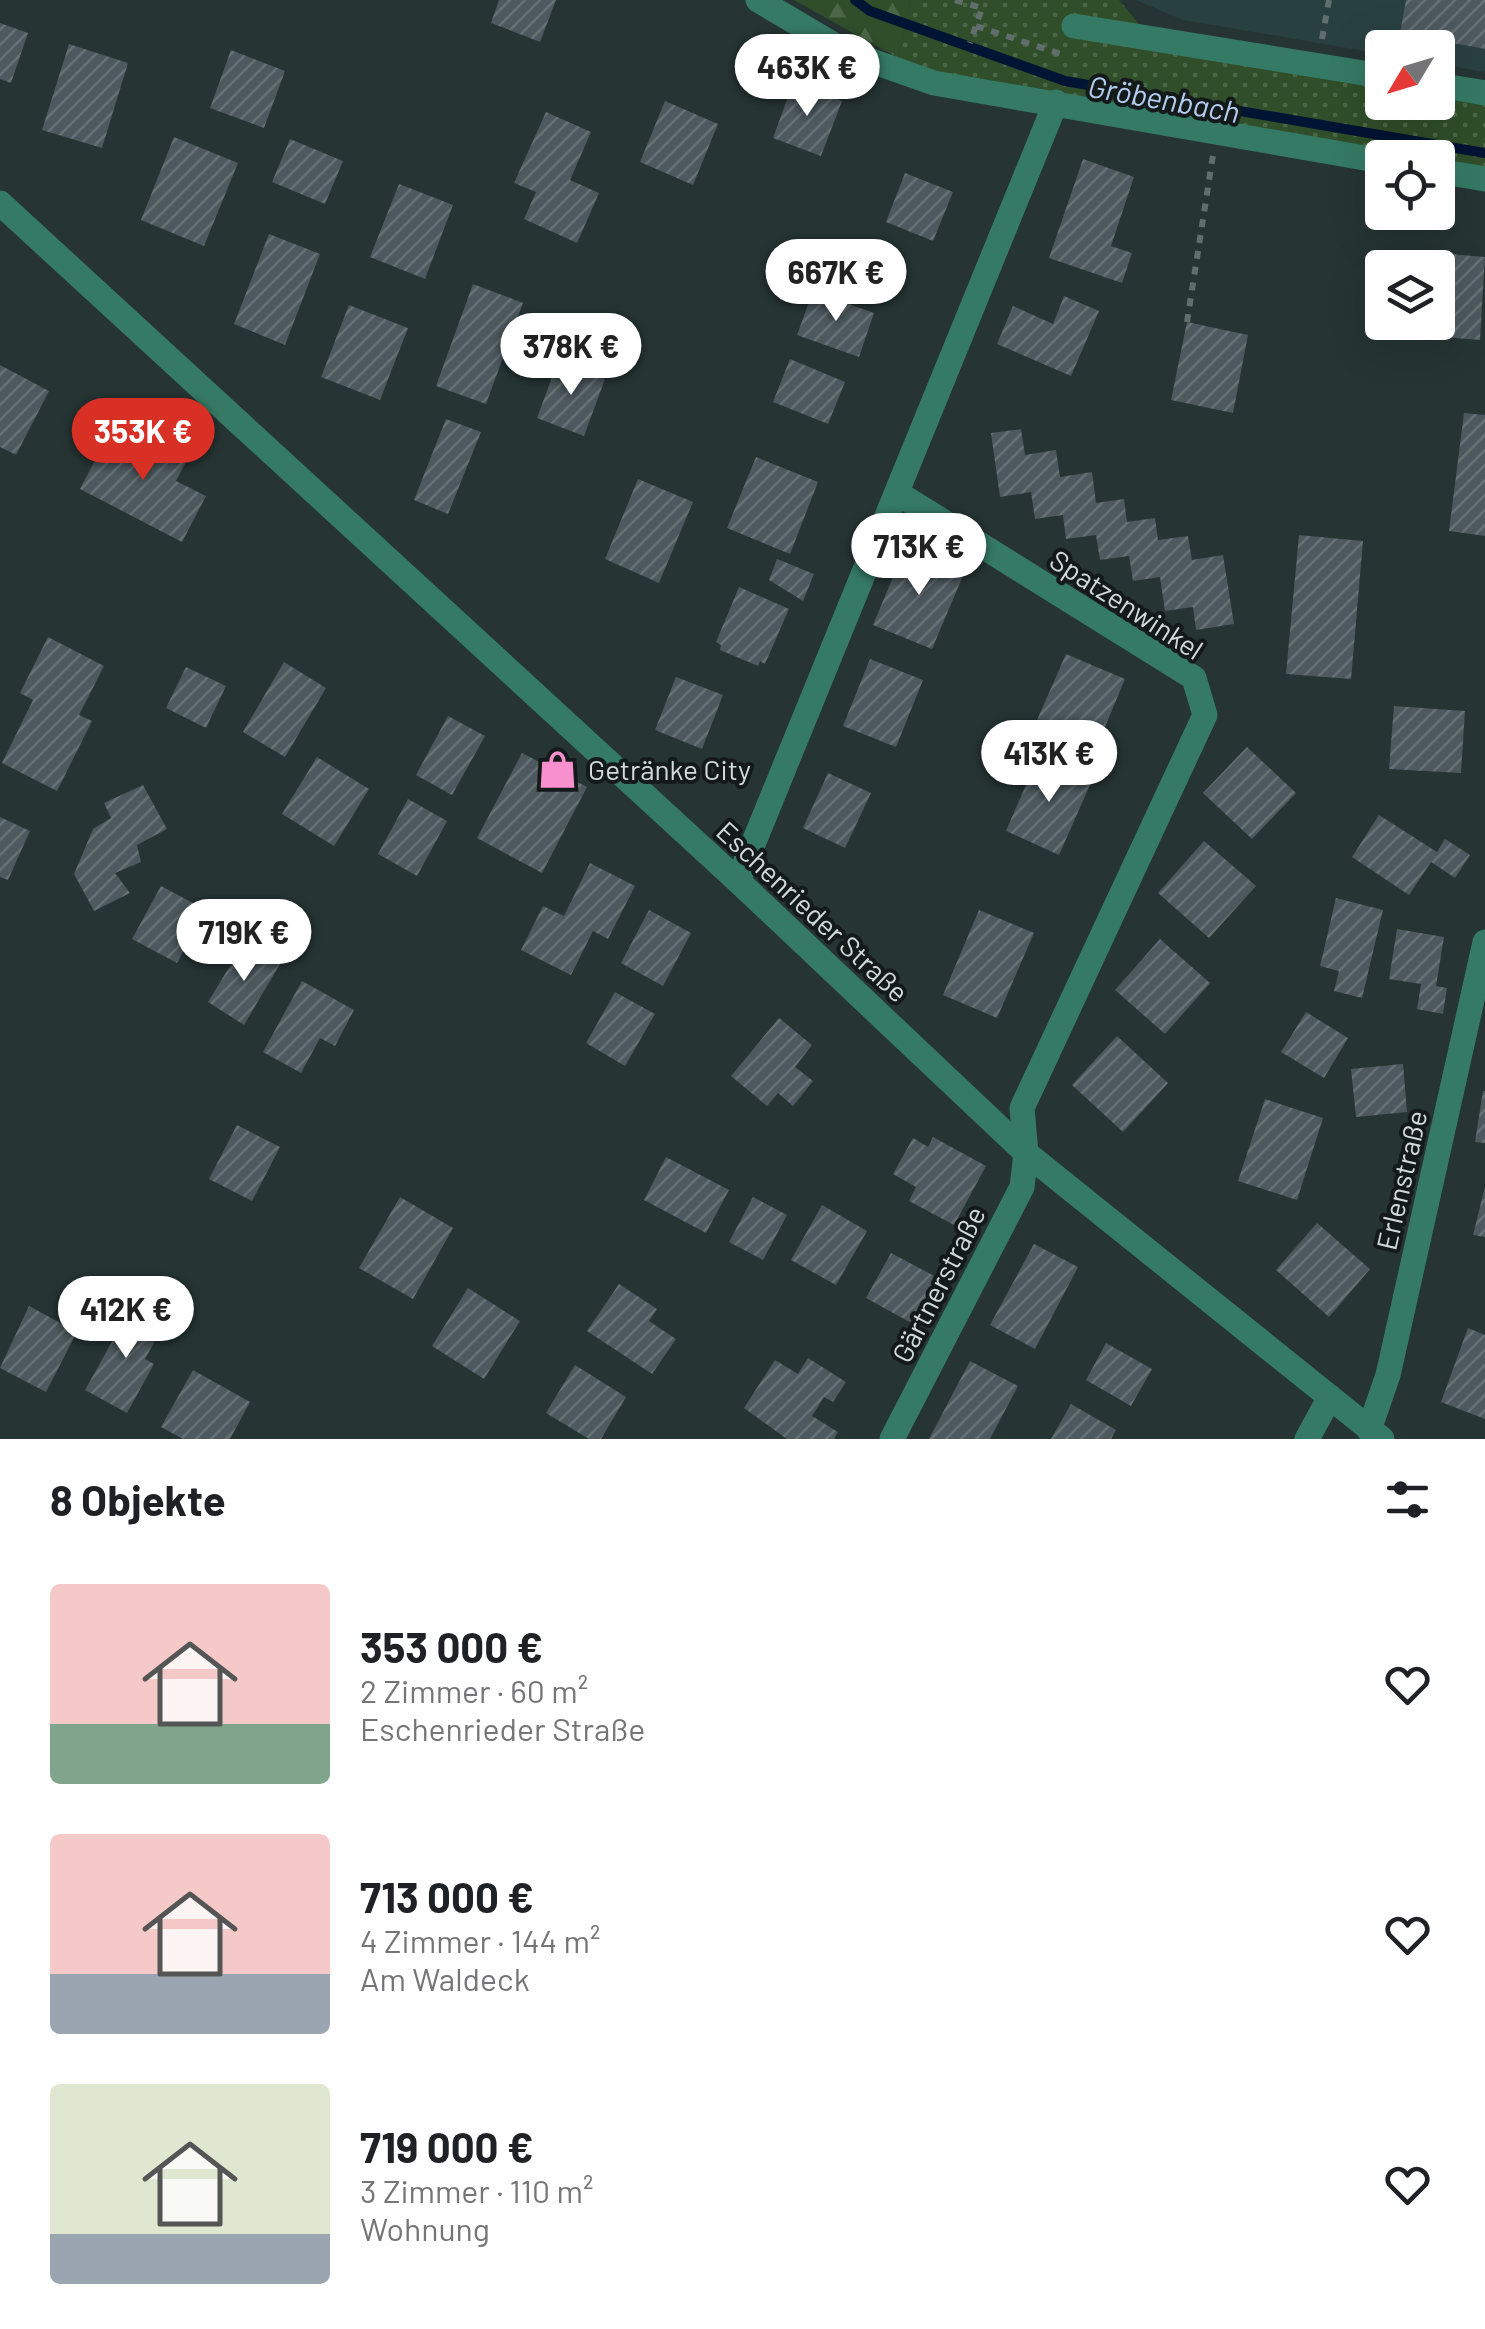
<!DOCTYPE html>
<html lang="de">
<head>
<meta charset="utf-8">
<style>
	:root { --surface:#fff; --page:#f2f2f2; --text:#202124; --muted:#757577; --accent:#d93025 }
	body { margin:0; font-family:Barlow,sans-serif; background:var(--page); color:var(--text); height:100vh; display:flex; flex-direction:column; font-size:38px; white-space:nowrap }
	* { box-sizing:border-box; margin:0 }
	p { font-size:32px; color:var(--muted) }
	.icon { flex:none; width:55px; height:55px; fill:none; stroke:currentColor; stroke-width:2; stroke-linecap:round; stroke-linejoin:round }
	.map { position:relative; height:1439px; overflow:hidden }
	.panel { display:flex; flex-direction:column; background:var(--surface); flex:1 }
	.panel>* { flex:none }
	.needle { width:65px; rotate:232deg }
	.controls { position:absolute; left:1365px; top:30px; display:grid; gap:20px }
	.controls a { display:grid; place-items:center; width:90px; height:90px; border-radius:10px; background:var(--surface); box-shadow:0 10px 40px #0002; font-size:50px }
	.price { position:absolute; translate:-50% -85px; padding:0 22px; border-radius:35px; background:#fff; color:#222; font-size:32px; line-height:65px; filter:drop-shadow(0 2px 5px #0008) }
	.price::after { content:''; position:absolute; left:50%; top:60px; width:30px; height:22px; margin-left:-15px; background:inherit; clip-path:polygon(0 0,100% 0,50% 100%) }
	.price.active { background:var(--accent); color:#fff }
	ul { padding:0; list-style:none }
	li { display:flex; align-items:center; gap:30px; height:250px; padding:0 50px }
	li span { display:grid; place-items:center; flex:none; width:280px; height:200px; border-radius:10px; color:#555 }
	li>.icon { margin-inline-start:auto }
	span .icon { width:120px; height:120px; fill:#fffc; stroke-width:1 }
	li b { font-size:42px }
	h2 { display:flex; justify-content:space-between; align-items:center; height:120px; padding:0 50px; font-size:42px }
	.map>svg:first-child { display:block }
	.built { fill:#294041 }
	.grass { fill:url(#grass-dots) }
	.forest { fill:url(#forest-firs) }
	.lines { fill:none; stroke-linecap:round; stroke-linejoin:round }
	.stream { stroke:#001433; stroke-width:10 }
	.building { fill:url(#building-hatch) }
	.path { stroke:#626e6e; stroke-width:6; stroke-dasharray:8 8; stroke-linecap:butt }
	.minor { stroke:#357a64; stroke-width:25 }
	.labels { text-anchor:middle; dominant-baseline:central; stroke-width:8; stroke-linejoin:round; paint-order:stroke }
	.street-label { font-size:28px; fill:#d2dbdb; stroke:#141a1a }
	.poi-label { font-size:28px; fill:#d2dbdb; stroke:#141a1a; text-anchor:start }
	.water-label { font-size:30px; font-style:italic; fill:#b3ccf0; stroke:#141a1a }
</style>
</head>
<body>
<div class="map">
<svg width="1485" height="1439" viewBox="0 0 1485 1439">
	<defs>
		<pattern id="grass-dots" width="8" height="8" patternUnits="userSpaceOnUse" patternTransform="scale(2.5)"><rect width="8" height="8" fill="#2f4e29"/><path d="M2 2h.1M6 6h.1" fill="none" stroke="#4c6747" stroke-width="1.8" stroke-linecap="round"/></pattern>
		<pattern id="forest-firs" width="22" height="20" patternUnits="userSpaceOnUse" patternTransform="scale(2.5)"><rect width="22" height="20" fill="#2f4e29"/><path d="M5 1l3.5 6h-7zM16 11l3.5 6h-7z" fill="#4c6747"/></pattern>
		<pattern id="building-hatch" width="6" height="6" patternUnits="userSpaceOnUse" patternTransform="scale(2.5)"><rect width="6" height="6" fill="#4d595f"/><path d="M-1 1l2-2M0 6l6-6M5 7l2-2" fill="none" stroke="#667075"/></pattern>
	</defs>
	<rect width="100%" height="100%" fill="#263434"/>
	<path class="built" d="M1136,0H1485V72L1438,64V48H1382V54L1183,20Z"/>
	<path class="grass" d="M911,0H1119L1159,48L1382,86V102H1438V95L1485,103V167L938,74L898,58Z"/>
	<path class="forest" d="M794,0H911L898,58Z"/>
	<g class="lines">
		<path class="stream" d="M855,0L870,11L1065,81L1485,153"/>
	</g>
	<g class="building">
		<path d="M499,0H556L540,42L491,23Z"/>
		<path d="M1406,0H1485V49L1400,33Z"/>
		<path d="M0,23L28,33L11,83L0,79Z"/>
		<path d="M69,44L128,63L102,148L42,130Z"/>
		<path d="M231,50L285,71L264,128L210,108Z"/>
		<path d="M793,83L842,101L821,156L773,138Z"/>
		<path d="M665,101L718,124L693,185L640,162Z"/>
		<path d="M546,112L591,132L570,180L599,193L577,243L524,219L536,192L514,183Z"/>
		<path d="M174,137L238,163L204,246L141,220Z"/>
		<path d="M290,139L343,161L325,204L272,182Z"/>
		<path d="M1083,159L1134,177L1111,246L1132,253L1122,283L1049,258Z"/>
		<path d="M905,173L953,192L933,241L886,222Z"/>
		<path d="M399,184L453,205L425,279L370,257Z"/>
		<path d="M269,234L320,254L285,345L234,324Z"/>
		<path d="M1438,253L1485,257L1480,340L1431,336L1432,322H1438Z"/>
		<path d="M473,284L523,303L486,404L436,386Z"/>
		<path d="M813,291L874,313L859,357L797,335Z"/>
		<path d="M1064,296L1099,311L1071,376L997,344L1013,306L1053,324Z"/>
		<path d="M349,305L408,328L380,400L321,377Z"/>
		<path d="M1187,322L1248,335L1233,413L1171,400Z"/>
		<path d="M790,359L845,382L828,424L773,402Z"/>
		<path d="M558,361L605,379L584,436L537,418Z"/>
		<path d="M0,365L49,391L16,455L0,447Z"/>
		<path d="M1464,413L1485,415V536L1449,531Z"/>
		<path d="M446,419L481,432L448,514L414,500Z"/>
		<path d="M114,424L186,462L176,481L206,496L182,542L80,489Z"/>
		<path d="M1021,429L1025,455L1056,450L1060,477L1092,472L1096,503L1124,499L1127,522L1155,518L1158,540L1188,536L1192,560L1223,555L1234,624L1196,630L1193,607L1165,611L1160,577L1133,581L1129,556L1100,560L1096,535L1066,539L1063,515L1035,519L1031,492L1000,497L991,433Z"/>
		<path d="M756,457L818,482L790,554L727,528Z"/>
		<path d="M638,479L693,502L659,583L605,559Z"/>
		<path d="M1299,535L1363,541L1351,679L1286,674Z"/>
		<path d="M906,546L965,571L932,649L873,625Z"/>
		<path d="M777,559L814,574L803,601L769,580Z"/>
		<path d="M739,587L789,609L765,664L760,661L758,666L720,650L721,645L716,642Z"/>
		<path d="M48,637L104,666L79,715L92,721L57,791L2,763L33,700L20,693Z"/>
		<path d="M1066,654L1125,679L1094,753L1034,727Z"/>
		<path d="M870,659L923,680L896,747L843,726Z"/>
		<path d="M284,662L326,688L285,757L243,732Z"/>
		<path d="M186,667L226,686L206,728L166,708Z"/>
		<path d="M676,677L723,695L702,749L655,730Z"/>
		<path d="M1394,706L1465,711L1461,773L1389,769Z"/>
		<path d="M448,716L485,736L452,795L416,775Z"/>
		<path d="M1247,747L1296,793L1252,839L1203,793Z"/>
		<path d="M522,753L587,787L542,873L477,838Z"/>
		<path d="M1039,755L1093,778L1059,855L1006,831Z"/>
		<path d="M317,757L369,789L334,846L282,814Z"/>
		<path d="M828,773L871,793L845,848L803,828Z"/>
		<path d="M143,785L167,829L137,845L141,862L115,873L130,893L94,911L74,874L93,829L111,818L104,803Z"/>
		<path d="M408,799L447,821L417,876L378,854Z"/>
		<path d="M1379,815L1437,852L1445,839L1470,855L1455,878L1431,862L1409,895L1352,857Z"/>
		<path d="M0,817L30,831L8,880L0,877Z"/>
		<path d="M1204,841L1256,886L1209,938L1158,893Z"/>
		<path d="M590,863L635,886L608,939L593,931L571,975L521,950L543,906L564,916Z"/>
		<path d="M161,886L206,910L177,963L132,939Z"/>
		<path d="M1336,898L1383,910L1362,998L1334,991L1339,971L1320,966Z"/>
		<path d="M649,910L691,933L663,986L621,963Z"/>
		<path d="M979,910L1034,933L997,1018L943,995Z"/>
		<path d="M1397,929L1444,937L1436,986L1447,988L1443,1014L1417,1009L1421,984L1389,979Z"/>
		<path d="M1160,939L1210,983L1165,1034L1115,990Z"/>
		<path d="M244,943L280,964L244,1025L208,1002Z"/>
		<path d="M302,981L354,1010L335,1046L320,1038L301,1073L263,1052Z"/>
		<path d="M615,992L655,1014L625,1066L586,1043Z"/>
		<path d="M1306,1012L1348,1038L1324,1078L1281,1052Z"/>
		<path d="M779,1018L812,1045L795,1067L813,1081L793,1106L778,1093L767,1106L731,1076Z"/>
		<path d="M1117,1036L1168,1083L1123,1132L1072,1085Z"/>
		<path d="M1403,1064L1407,1112L1356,1117L1351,1069Z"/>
		<path d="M1483,1091H1485V1143L1475,1142Z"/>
		<path d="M1265,1099L1323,1118L1297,1200L1238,1181Z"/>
		<path d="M237,1125L280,1147L252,1201L209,1179Z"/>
		<path d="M933,1137L986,1166L954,1225L909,1201L916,1187L893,1174L913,1138L928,1147Z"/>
		<path d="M666,1157L729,1190L706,1233L644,1200Z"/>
		<path d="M1485,1187V1237L1473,1235Z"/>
		<path d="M400,1197L453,1228L413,1299L359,1268Z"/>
		<path d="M753,1197L787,1215L763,1260L729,1242Z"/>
		<path d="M822,1205L867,1231L836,1285L791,1260Z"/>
		<path d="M1317,1223L1370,1269L1329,1317L1276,1270Z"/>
		<path d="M1034,1244L1078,1267L1035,1349L990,1325Z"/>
		<path d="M891,1253L940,1279L915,1325L866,1298Z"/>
		<path d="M619,1284L657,1309L649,1321L676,1339L652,1374L587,1331Z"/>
		<path d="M468,1288L520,1321L484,1379L432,1346Z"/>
		<path d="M29,1306L77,1332L46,1392L0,1368Z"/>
		<path d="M132,1306L164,1324L145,1359L154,1364L127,1413L85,1390Z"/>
		<path d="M1468,1328L1485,1335V1419L1441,1402Z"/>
		<path d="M1106,1343L1152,1369L1131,1406L1086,1380Z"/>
		<path d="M808,1358L846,1382L833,1402L824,1397L812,1416L838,1432L834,1439H787L744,1408L775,1360L798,1374Z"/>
		<path d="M970,1361L1018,1386L990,1439H929Z"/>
		<path d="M575,1365L626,1397L601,1439H589L546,1413Z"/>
		<path d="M193,1370L250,1402L230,1439H183L161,1427Z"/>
		<path d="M1071,1404L1116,1430L1111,1439H1051Z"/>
	</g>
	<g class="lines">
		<g class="path">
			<path d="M955,0L982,8L970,43"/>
			<path d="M976,26L1064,55"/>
			<path d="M1322,39L1329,0"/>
			<path d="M1382,105L1424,111"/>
			<path d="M1187,322L1213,155"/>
		</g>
		<g class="minor">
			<path d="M758,0L846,52L934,83L1382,161"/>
			<path d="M1074,26L1382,76"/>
			<path d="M1438,85L1485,93"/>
			<path d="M1438,171L1485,179"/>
			<path d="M0,203L738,881L1026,1153L1382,1439"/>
			<path d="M738,881L1056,102"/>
			<path d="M1369,1430L1388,1375L1485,942"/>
			<path d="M892,1439L1022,1187L1026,1153L1022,1108L1205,715L1194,678L899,494"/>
			<path d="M1307,1439L1330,1397"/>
		</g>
	</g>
	<defs>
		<symbol id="shop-bare" viewBox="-9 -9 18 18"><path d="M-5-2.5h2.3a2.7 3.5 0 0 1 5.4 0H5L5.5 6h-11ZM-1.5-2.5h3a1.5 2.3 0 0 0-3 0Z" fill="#f790cd" stroke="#141a1a" stroke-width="2.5" paint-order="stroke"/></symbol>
	</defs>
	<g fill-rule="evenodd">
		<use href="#shop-bare" x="530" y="742" width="55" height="55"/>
	</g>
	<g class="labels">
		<g class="street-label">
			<text transform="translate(1127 604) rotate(33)">Spatzenwinkel</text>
			<text transform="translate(813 911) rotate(43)">Eschenrieder Straße</text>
			<text transform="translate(1401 1180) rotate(-77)">Erlenstraße</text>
			<text transform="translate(938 1284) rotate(-63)">Gärtnerstraße</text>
		</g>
		<g class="poi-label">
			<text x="588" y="769">Getränke City</text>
		</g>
		<g class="water-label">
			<text transform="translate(1164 98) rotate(10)">Gröbenbach</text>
		</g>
	</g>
</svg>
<div class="controls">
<a><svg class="needle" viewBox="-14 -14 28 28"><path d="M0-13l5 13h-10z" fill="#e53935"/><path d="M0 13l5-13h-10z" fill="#757577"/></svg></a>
<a><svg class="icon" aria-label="locate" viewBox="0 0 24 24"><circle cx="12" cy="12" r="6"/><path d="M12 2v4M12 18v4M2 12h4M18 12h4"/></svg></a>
<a><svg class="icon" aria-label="layers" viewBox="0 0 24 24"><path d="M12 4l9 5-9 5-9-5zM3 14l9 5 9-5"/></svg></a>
</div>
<b class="price" style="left:807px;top:119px">463K €</b>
<b class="price" style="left:836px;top:324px">667K €</b>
<b class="price" style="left:571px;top:398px">378K €</b>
<b class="price active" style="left:143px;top:483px">353K €</b>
<b class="price" style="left:919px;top:598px">713K €</b>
<b class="price" style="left:1049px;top:805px">413K €</b>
<b class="price" style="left:244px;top:984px">719K €</b>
<b class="price" style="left:126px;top:1361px">412K €</b>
</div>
<section class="panel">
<h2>8 Objekte<svg class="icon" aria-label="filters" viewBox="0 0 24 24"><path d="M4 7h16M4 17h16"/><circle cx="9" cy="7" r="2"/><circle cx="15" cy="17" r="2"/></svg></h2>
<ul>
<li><span style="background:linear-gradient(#f6c9c9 70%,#7fa58c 0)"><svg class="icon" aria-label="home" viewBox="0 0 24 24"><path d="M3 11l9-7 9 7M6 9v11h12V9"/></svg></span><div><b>353 000 €</b><p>2 Zimmer · 60 m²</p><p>Eschenrieder Straße</p></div><svg class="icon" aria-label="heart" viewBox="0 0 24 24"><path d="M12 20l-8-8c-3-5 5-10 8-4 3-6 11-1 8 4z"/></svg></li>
<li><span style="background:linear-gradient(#f6c9c9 70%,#9aa5b1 0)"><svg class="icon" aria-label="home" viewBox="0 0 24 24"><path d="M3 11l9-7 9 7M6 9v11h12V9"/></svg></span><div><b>713 000 €</b><p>4 Zimmer · 144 m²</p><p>Am Waldeck</p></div><svg class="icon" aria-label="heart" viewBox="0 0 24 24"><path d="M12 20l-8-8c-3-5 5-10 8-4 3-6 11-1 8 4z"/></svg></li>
<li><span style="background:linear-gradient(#dfe7d0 75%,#9aa5b1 0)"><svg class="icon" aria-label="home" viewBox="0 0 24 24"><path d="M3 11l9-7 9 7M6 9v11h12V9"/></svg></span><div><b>719 000 €</b><p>3 Zimmer · 110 m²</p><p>Wohnung</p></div><svg class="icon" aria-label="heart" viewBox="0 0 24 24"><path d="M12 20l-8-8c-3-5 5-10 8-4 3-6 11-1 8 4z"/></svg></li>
</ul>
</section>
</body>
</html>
